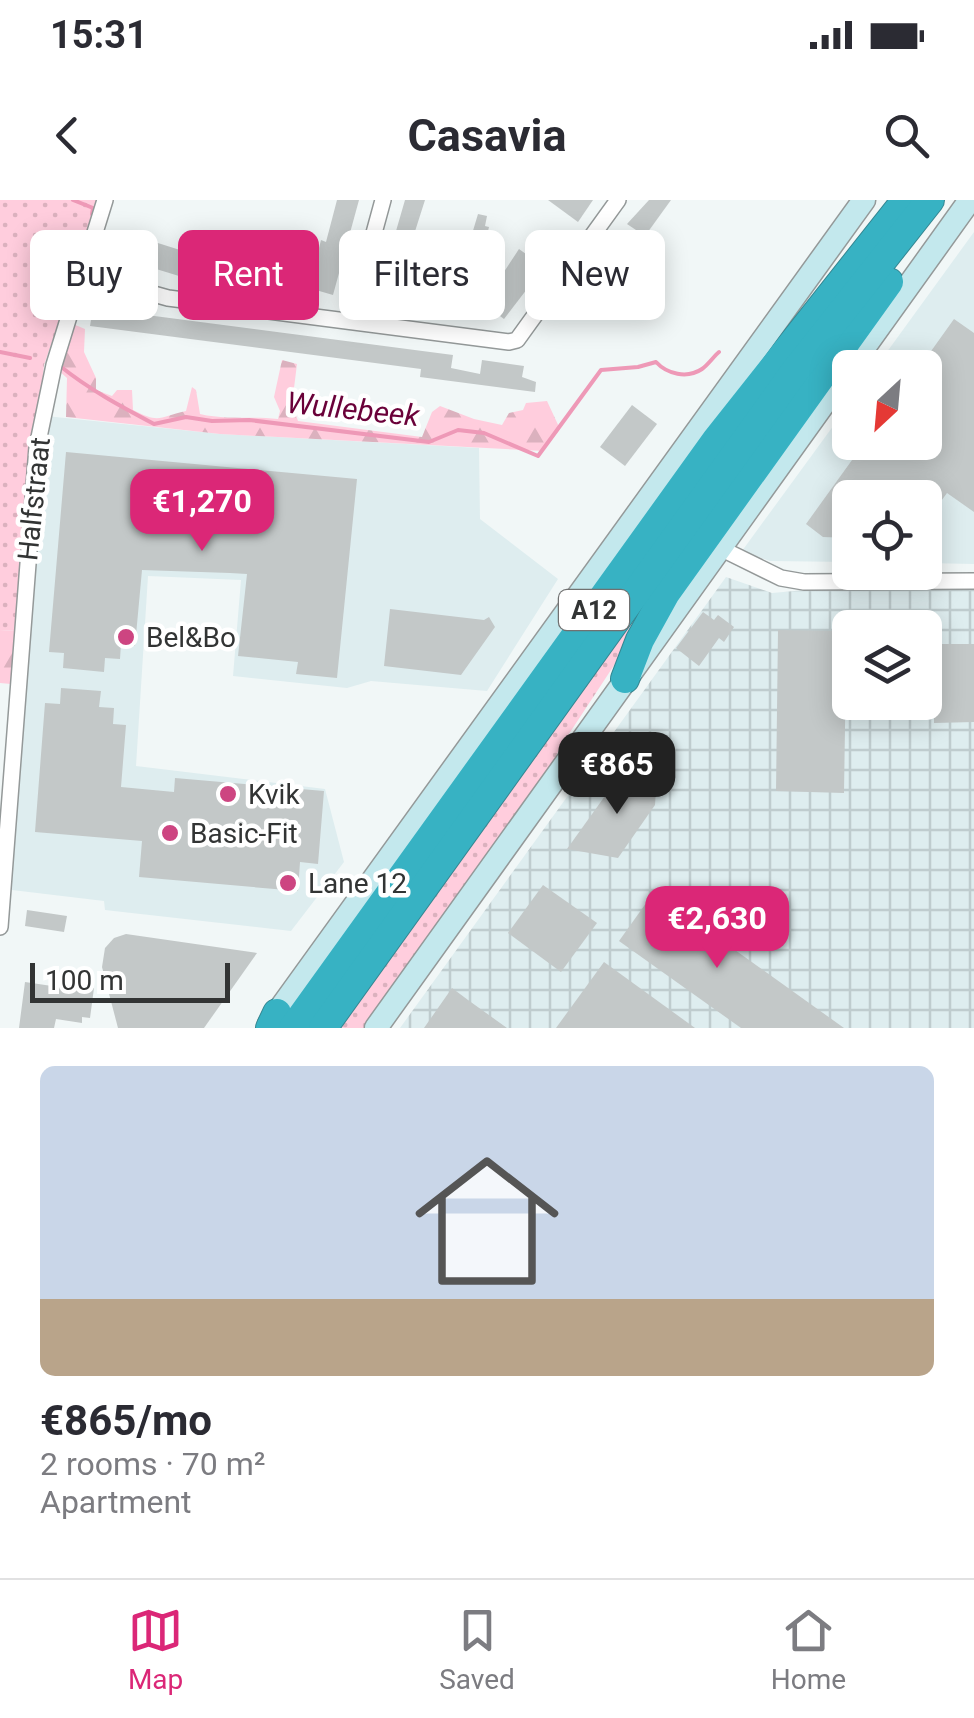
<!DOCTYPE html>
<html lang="en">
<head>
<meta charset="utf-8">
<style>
	:root { --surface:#fff; --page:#f2f2f3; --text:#2b2b33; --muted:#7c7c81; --line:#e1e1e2; --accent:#db2777 }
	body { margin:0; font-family:Roboto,sans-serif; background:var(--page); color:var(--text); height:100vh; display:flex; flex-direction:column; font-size:38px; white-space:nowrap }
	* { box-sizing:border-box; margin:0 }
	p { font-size:32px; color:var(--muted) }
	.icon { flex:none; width:55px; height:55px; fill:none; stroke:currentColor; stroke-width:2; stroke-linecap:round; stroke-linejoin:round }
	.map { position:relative; height:828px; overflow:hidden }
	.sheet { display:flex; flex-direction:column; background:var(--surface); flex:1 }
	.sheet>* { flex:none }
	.guide { position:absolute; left:30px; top:30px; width:915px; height:90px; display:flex; gap:20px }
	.needle { width:65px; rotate:206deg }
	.controls { position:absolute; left:832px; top:150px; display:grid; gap:20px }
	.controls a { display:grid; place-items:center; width:110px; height:110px; border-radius:15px; background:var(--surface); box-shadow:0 5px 25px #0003; font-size:50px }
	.scale { position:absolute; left:30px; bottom:25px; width:200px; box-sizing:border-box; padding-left:10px; border:5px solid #323434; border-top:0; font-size:28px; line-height:35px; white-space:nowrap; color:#323434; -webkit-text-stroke:8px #fff; paint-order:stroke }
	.price { position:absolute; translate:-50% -85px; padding:0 22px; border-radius:20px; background:var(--accent); color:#fff; font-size:32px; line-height:65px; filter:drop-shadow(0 2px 5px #0008) }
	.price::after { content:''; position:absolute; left:50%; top:60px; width:30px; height:22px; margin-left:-15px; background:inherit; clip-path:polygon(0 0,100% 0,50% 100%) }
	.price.selected { background:#222; color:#fff }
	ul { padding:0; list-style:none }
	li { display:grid; align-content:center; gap:20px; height:530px; padding:0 40px }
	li+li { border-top:2px solid var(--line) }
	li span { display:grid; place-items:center; height:310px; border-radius:15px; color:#555 }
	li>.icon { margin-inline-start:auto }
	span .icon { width:180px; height:180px; fill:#fffc; stroke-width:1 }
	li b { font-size:42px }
	.chip { padding:0 35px; border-radius:15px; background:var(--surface); box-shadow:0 5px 25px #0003; font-size:35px; line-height:90px }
	.chip.selected { background:var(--accent); color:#fff }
	.status { display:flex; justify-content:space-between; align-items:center; height:70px; padding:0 50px; background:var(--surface); direction:ltr }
	.status svg { height:28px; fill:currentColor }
	header { display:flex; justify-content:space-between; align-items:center; height:130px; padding:0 40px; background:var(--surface); font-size:45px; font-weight:700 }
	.tab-bar { display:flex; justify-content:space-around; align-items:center; height:140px; border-top:2px solid var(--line); background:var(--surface); font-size:28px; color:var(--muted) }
	.tab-bar a { display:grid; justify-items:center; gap:5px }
	.tab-bar .selected { color:var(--accent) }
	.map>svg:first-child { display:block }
	.built { fill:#deedef }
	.industrial { fill:url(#industrial-grid); fill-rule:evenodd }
	.grass { fill:url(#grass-dots) }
	.forest { fill:url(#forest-firs) }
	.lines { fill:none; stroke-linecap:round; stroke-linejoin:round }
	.stream { stroke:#ee99b7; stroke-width:4 }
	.building { fill:#c3c8c8 }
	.street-casing { stroke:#949999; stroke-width:18 }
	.secondary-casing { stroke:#949999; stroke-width:25 }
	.highway-casing { stroke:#358691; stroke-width:30 }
	.street { stroke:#fff; stroke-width:15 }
	.secondary { stroke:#c3e8ed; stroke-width:22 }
	.highway { stroke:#37b2c3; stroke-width:28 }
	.poi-dot { fill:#cd4581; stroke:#fff; stroke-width:4 }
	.labels { text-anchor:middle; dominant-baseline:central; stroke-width:9; stroke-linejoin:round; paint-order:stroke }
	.shield { fill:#fff; stroke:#707171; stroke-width:2.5 }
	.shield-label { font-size:25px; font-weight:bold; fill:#323434 }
	.street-label { font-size:28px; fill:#323434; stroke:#fff }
	.poi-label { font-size:28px; fill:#323434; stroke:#fff; text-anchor:start }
	.water-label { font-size:30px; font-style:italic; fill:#6a0139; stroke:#fff }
</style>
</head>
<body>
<div class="status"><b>15:31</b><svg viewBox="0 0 49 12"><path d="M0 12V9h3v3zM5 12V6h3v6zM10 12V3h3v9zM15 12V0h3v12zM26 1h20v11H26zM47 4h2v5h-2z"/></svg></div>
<header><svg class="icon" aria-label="back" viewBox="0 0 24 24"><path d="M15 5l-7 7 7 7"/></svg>Casavia<svg class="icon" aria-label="search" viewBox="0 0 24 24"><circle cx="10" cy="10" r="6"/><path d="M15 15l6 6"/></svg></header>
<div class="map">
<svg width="974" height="828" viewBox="0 0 974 828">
	<defs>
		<pattern id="industrial-grid" width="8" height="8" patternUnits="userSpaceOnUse" patternTransform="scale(2.5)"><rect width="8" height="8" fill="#deedef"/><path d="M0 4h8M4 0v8" fill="none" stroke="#bfccce"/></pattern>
		<pattern id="grass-dots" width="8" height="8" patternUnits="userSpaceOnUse" patternTransform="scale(2.5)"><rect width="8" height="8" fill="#ffcddd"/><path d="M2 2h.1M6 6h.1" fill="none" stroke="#dbb1be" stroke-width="1.8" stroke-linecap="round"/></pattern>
		<pattern id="forest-firs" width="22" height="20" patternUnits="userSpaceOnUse" patternTransform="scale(2.5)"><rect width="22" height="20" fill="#ffcddd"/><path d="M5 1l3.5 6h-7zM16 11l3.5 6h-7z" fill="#dbb1be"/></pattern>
	</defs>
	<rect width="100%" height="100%" fill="#f1f7f7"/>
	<g class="built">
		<path d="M974,32V364L925,363V298H850V362L770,361L742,351L850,203V242H925V168L876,167Z"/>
		<path d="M36,215L220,234L479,248L480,319L558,379L487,491L371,481L347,488L233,476L241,380L148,376L136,566L325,589L344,662L291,731L105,710L104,701L12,690L11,484L23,390Z"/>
	</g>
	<path class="industrial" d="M974,375V828H400L726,377L772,393ZM850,428H925V502H850Z"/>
	<g class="grass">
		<path d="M0,0H101L44,165L18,431L0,430Z"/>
		<path d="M801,181L561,546L534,599L368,828H335Z"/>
	</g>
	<g class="forest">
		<path d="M73,124L85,129L84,152L96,178V190L112,196L117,190H132L133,210C160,224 159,217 186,211L192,187L196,190L200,214C225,220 252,216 278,219L280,211L274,197L282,160L297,164L292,204L298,221L422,237L432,212L440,206L474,219L502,225L509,213L523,210L526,203L547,201L560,229L543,251L220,234L66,217L67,178L58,170Z"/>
		<path d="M0,430L18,431L11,484L0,483Z"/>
	</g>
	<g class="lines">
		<g class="stream">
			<path d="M73,0L93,8L92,14"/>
			<path d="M0,152L30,158"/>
			<path d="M60,166C90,190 120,206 154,224L186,217L212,221L249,220L429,242L458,230L484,233L538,256L601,170L638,167L656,162C667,174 687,179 702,169C708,165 714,156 719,152"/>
		</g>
	</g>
	<g class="building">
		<path d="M337,0H359L333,95L309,88L321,40L326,42Z"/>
		<path d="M405,0H425L396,91L428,96V89L464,94L461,113L376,100Z"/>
		<path d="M548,0H593L578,22Z"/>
		<path d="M649,0H671L645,36L627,24Z"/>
		<path d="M478,14L487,16L485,26L489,27L484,48L469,44Z"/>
		<path d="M123,32L180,50L205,52L204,60L288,71L286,83L274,81L273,88L179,76L104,53L112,33L122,36Z"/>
		<path d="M519,49L544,67L504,119L496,113L491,119L474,107L486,91L490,93Z"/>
		<path d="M599,74L615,86L599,108L577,92L584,83L589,86Z"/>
		<path d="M93,108L453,155L451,168L480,174L482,160L524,166L522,177L536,182L535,192L420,177L421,169L90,126Z"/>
		<path d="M954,119L974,133V312L947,293L925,323V298H850V338L823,337L806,324L865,242H925V168H919Z"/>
		<path d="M632,205L657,224L625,266L600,247Z"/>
		<path d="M66,252L357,279L337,478L296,474L298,462L238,456L247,374L230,373L142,370L135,446L121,444L120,459L105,458L104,472L63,468L64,453L49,452Z"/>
		<path d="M390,409L484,420L489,417L495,427L461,475L384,466Z"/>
		<path d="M703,412L714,420L718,415L734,427L724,442L719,438L699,466L676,448Z"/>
		<path d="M778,430L834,431V461L846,462L844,593L776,591Z"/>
		<path d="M934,444H974V522L934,523Z"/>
		<path d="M61,488L101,491L99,507L114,508L113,524L126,525L121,587L174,592L175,578L324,591L318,664L300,662L298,691L139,677L142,641L35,632L45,503L60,504Z"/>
		<path d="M625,568L656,590L655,605L618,658L567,649Z"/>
		<path d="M543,685L597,723L561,772L508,733Z"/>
		<path d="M654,692L844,828H741L619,741Z"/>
		<path d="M27,710L67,716L64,732L25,726Z"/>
		<path d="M126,734L257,753L204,828H118L102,767L105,748L114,738Z"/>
		<path d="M604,762L695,828H556Z"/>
		<path d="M25,782L72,789V785L94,788L90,818L82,817V823L56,819L54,828H19Z"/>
		<path d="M452,788L468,800L507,828H424Z"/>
	</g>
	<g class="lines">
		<defs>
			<g id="street">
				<path d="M107,81L168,98L509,142L517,140L618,0"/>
				<path d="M350,121L383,0"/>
				<path d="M720,348L781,378L804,382L974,381"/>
				<path d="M0,727L37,247L54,165L105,0"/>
			</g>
			<g id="secondary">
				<path d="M269,824L864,0"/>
				<path d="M376,828L970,0"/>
			</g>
			<g id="highway">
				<path d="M625,479L640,440L666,393L889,82"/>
				<path d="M270,828L277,813"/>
				<path d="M293,828L716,240L906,0"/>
				<path d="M323,828L795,171L930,0"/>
			</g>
		</defs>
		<use href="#street" class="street-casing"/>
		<use href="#secondary" class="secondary-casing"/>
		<use href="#highway" class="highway-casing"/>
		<use href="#street" class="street"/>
		<use href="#secondary" class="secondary"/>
		<use href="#highway" class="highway"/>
	</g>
	<g class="poi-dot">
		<circle cx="126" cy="437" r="10"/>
		<circle cx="228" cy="594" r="10"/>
		<circle cx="170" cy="633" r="10"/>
		<circle cx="288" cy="683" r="10"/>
	</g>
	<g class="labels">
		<rect class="shield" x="559" y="390" width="70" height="40" rx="8"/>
		<g class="shield-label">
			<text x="594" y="410">A12</text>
		</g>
		<g class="street-label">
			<text transform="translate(34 299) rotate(-84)">Halfstraat</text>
		</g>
		<g class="poi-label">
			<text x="146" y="437">Bel&amp;Bo</text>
			<text x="248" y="594">Kvik</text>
			<text x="190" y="633">Basic-Fit</text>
			<text x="308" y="683">Lane 12</text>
		</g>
		<g class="water-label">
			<text transform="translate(353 209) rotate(6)">Wullebeek</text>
		</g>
	</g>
</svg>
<div class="controls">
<a><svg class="needle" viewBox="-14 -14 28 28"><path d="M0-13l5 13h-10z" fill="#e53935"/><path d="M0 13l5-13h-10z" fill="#7c7c81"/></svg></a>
<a><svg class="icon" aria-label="locate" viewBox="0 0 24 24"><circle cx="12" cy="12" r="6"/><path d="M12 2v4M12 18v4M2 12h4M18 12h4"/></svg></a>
<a><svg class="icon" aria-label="layers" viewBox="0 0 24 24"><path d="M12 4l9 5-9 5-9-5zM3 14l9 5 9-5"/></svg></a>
</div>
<div class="scale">100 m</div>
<b class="price" style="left:202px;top:354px">€1,270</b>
<b class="price selected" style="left:617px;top:617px">€865</b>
<b class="price" style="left:717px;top:771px">€2,630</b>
<div class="guide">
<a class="chip">Buy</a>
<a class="chip selected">Rent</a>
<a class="chip">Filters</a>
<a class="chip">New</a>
</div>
</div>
<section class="sheet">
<ul>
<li><span style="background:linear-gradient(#c9d6e8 75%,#b9a48a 0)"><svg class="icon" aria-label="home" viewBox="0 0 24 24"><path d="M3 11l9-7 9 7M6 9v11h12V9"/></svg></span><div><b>€865/mo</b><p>2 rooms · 70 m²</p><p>Apartment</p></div></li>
</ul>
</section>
<nav class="tab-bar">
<a class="selected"><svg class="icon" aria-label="map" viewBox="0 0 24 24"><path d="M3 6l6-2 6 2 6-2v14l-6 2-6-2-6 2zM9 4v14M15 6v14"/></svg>Map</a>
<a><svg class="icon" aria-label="saved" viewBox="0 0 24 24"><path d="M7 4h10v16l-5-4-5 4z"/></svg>Saved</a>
<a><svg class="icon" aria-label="home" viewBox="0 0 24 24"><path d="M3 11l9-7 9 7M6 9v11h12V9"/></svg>Home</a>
</nav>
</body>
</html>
